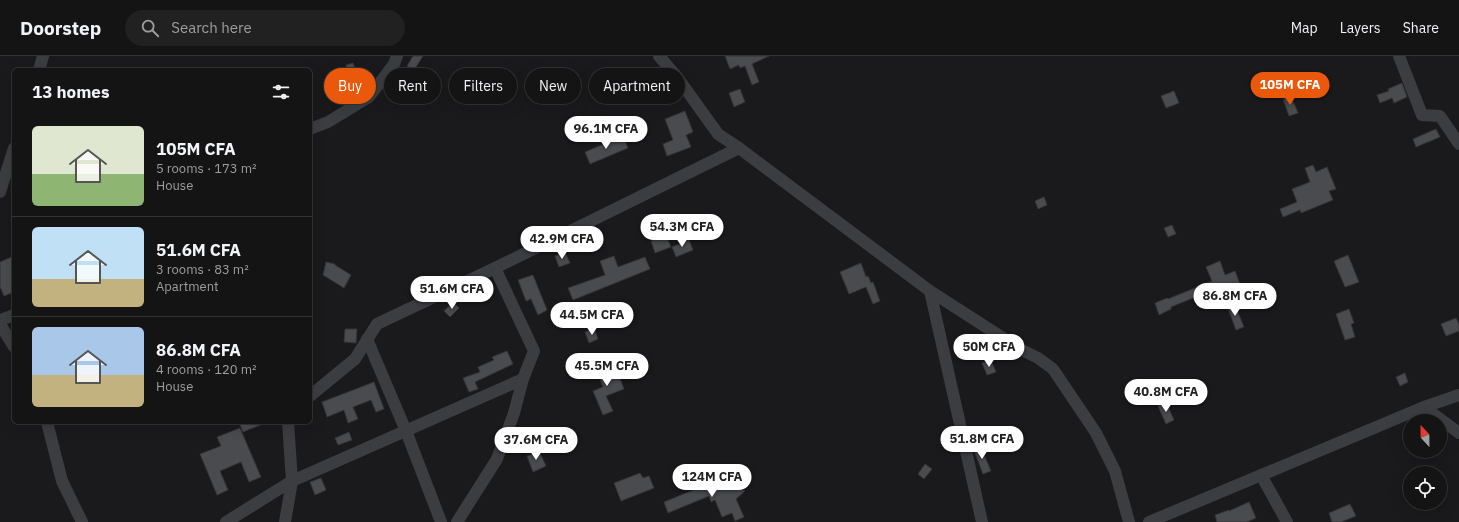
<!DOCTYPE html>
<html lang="en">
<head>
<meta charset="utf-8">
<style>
	:root { --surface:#141415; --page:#212122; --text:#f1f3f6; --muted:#9d9ea0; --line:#333334; --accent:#ea580c }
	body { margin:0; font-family:"IBM Plex Sans",sans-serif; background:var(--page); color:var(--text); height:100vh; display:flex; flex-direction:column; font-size:15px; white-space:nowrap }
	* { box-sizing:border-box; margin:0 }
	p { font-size:13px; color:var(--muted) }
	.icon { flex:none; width:22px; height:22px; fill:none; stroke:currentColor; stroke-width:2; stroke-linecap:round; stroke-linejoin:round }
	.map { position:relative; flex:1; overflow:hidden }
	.details { position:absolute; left:12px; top:12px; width:300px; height:356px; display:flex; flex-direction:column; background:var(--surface); border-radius:6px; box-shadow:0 4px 16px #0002,0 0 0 1px var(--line) }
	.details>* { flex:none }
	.hud { position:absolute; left:324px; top:12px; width:380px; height:36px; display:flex; gap:8px }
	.needle { width:26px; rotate:338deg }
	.tools { position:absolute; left:1403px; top:358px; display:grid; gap:8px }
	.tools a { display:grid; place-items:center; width:44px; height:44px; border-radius:50%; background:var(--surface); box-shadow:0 4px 16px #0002,0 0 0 1px var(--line); font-size:20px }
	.price { position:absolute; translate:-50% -34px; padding:0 9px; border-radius:14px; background:#fff; color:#222; font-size:13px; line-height:26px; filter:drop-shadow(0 1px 2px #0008) }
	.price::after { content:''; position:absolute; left:50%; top:24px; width:12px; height:9px; margin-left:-6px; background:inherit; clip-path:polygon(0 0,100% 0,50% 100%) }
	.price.active { background:var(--accent); color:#fff }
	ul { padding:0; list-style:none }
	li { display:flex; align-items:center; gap:12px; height:100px; padding:0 20px }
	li+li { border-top:1px solid var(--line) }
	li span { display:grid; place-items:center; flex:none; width:112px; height:80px; border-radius:6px; color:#555 }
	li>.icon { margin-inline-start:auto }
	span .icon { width:48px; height:48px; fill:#fffc; stroke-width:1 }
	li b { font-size:17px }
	h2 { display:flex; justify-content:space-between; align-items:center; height:48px; padding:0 20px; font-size:17px }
	.tag { padding:0 14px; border-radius:18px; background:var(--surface); box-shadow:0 4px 16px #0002,0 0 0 1px var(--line); font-size:14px; line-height:36px }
	.tag.active { background:var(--accent); color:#fff }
	header { display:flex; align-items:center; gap:24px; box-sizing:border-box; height:56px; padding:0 20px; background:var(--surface); border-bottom:1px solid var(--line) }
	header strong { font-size:19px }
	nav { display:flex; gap:22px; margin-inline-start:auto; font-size:14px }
	.search { width:280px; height:36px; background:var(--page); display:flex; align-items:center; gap:10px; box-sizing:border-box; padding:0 14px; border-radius:22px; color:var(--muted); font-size:15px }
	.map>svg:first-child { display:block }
	.building { fill:#4a4b4e; stroke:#353538 }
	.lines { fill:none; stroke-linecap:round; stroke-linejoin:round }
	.minor { stroke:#3c3d41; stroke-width:12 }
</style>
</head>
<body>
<header>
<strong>Doorstep</strong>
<div class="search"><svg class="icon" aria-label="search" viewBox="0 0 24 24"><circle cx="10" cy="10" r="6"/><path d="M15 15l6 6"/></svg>Search here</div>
<nav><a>Map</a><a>Layers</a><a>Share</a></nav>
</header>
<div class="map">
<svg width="1459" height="466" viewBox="0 0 1459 466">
	<rect width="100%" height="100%" fill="#1a1a1c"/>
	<g class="building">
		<path d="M413,0H423L414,14L407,10Z"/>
		<path d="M725,0H769L752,8L759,26L752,29L745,10L740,12L739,9L730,13Z"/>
		<path d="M353,7L359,22L352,25L346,9Z"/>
		<path d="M653,14L659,23L644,33L645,37L633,38L631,27L644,26L641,22Z"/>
		<path d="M1402,27L1407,41L1394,47L1392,42L1380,47L1377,39L1389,35L1388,33Z"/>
		<path d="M740,33L745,46L734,51L729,37Z"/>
		<path d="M1174,35L1179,47L1166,52L1161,40Z"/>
		<path d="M1291,40L1298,57L1289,60L1283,43Z"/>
		<path d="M685,55L693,76L686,79L691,91L667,100L663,88L673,84L665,63Z"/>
		<path d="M1436,73L1440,81L1416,91L1413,83Z"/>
		<path d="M623,80L628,92L590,108L585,96Z"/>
		<path d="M1313,109L1316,116L1327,111L1336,133L1329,135L1333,144L1301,157L1300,154L1283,161L1280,153L1297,146L1292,133L1310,126L1305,112Z"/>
		<path d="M1044,141L1047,149L1038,153L1035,145Z"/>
		<path d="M1172,169L1176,178L1168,181L1164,172Z"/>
		<path d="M666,179L671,191L655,197L651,185Z"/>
		<path d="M689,184L693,194L676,201L672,191Z"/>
		<path d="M565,196L570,207L559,211L555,200Z"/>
		<path d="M1348,199L1359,226L1345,231L1334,205Z"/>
		<path d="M14,200V236L4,240L0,231V206Z"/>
		<path d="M614,200L618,211L645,201L650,213L573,244L568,232L605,219L600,205Z"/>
		<path d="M1220,205L1225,219L1235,215L1240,228L1230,232L1231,236L1219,241L1215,233L1171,251V253L1159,259L1155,247L1167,242L1168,243L1212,225L1206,211Z"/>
		<path d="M326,206L335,208V209L351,219L344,232L323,219Z"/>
		<path d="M861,207L866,221L868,220L871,227L873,226L880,245L873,248L866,231L849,238L840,216Z"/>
		<path d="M533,219L547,254L538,259L531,243L526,245L518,224Z"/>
		<path d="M453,246L459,252L450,261L444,255Z"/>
		<path d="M1233,247L1236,254H1237L1244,271L1236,274L1227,250Z"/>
		<path d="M1349,253L1354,267L1351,268L1355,281L1345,284L1336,258Z"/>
		<path d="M1456,262L1459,268V275L1446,280L1441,268Z"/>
		<path d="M594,272L598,283L589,287L585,276Z"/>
		<path d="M345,273H357L356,287L344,286Z"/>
		<path d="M507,295L513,308L475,326L478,333L469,336L463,322L480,316L478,311L494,304L492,301Z"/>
		<path d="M991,304L996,316L987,319L982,307Z"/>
		<path d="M602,306L604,312L609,310L614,322L619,320L624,333L606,340L613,355L603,359L593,335L603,331L594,308Z"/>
		<path d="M1405,317L1408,326L1400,330L1396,321Z"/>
		<path d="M374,326L384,353L376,356L371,344L353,351L358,363L348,367L344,354L327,361L322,346Z"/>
		<path d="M1166,346L1174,364L1166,368L1158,350Z"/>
		<path d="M239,366H268L243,376Z"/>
		<path d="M240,372L261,421L249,426L241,406L220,415L228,434L217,439L200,398L221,390L217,381Z"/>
		<path d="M349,376L352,384L338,389L335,382Z"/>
		<path d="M980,389L991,415L983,418L973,392Z"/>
		<path d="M539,395L546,410L533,416L527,400Z"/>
		<path d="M925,408L932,413L924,423L918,418Z"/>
		<path d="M640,417L643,422L649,420L654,432L621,445L614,427Z"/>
		<path d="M725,421L730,434L736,430L745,435L736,443L744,461L735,465L732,457L722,461L715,444L711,446L709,440L668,457L664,446Z"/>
		<path d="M321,422L326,434L315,439L310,426Z"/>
		<path d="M1249,446L1256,462L1247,466H1217L1215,459L1229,454V455Z"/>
		<path d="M1350,448L1356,460L1341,466H1332L1329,457Z"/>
	</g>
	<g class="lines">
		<g class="minor">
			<path d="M659,0L677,21L718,78L739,92L930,235L1020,293L1038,302L1053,313L1096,377L1115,415L1129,466"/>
			<path d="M1399,0L1422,59L1440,60L1459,88"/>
			<path d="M39,14L43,0"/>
			<path d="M310,73L328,66L369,41L394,8L397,0"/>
			<path d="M0,136L14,92"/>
			<path d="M930,235L982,466"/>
			<path d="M0,264L14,259"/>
			<path d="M0,268L14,291"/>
			<path d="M367,283L406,375L441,466"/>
			<path d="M310,340L355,303L377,268L495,212L739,92"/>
			<path d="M1424,351L1459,377"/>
			<path d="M47,366L62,425L82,466"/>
			<path d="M1261,419L1287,466"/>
			<path d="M226,466L292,425L523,323"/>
			<path d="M285,466L292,425L288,366"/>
			<path d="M457,466L497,403L514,357L523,323L534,295L495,212"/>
			<path d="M1149,466L1424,351L1459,339"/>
		</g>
	</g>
</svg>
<div class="tools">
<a><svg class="needle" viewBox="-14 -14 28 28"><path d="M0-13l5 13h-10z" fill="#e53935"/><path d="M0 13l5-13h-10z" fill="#9d9ea0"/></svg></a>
<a><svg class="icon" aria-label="locate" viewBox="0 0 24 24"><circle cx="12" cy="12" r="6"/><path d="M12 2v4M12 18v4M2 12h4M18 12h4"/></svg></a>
</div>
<b class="price active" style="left:1290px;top:50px">105M CFA</b>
<b class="price" style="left:606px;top:94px">96.1M CFA</b>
<b class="price" style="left:682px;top:192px">54.3M CFA</b>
<b class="price" style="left:562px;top:204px">42.9M CFA</b>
<b class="price" style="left:452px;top:254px">51.6M CFA</b>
<b class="price" style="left:1235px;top:261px">86.8M CFA</b>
<b class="price" style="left:592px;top:280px">44.5M CFA</b>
<b class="price" style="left:989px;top:312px">50M CFA</b>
<b class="price" style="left:607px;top:331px">45.5M CFA</b>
<b class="price" style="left:1166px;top:357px">40.8M CFA</b>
<b class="price" style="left:982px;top:404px">51.8M CFA</b>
<b class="price" style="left:536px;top:405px">37.6M CFA</b>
<b class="price" style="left:712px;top:442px">124M CFA</b>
<div class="hud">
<a class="tag active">Buy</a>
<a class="tag">Rent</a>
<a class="tag">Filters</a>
<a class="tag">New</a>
<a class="tag">Apartment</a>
</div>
<section class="details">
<h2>13 homes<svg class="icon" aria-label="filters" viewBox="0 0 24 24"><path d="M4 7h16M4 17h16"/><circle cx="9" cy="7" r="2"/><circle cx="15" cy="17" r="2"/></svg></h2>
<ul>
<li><span style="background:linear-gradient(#dfe7d0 60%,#8fb573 0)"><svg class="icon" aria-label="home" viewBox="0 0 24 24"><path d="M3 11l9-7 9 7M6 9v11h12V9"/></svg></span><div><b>105M CFA</b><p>5 rooms · 173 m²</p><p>House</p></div></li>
<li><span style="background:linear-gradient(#bfe0f5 65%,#c2b280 0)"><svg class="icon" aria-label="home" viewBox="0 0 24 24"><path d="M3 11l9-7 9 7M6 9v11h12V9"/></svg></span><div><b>51.6M CFA</b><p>3 rooms · 83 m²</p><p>Apartment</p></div></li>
<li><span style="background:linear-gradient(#a9c7e8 60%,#c2b280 0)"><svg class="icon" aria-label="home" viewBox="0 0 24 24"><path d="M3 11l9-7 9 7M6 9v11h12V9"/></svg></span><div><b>86.8M CFA</b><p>4 rooms · 120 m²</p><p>House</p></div></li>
</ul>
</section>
</div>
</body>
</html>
